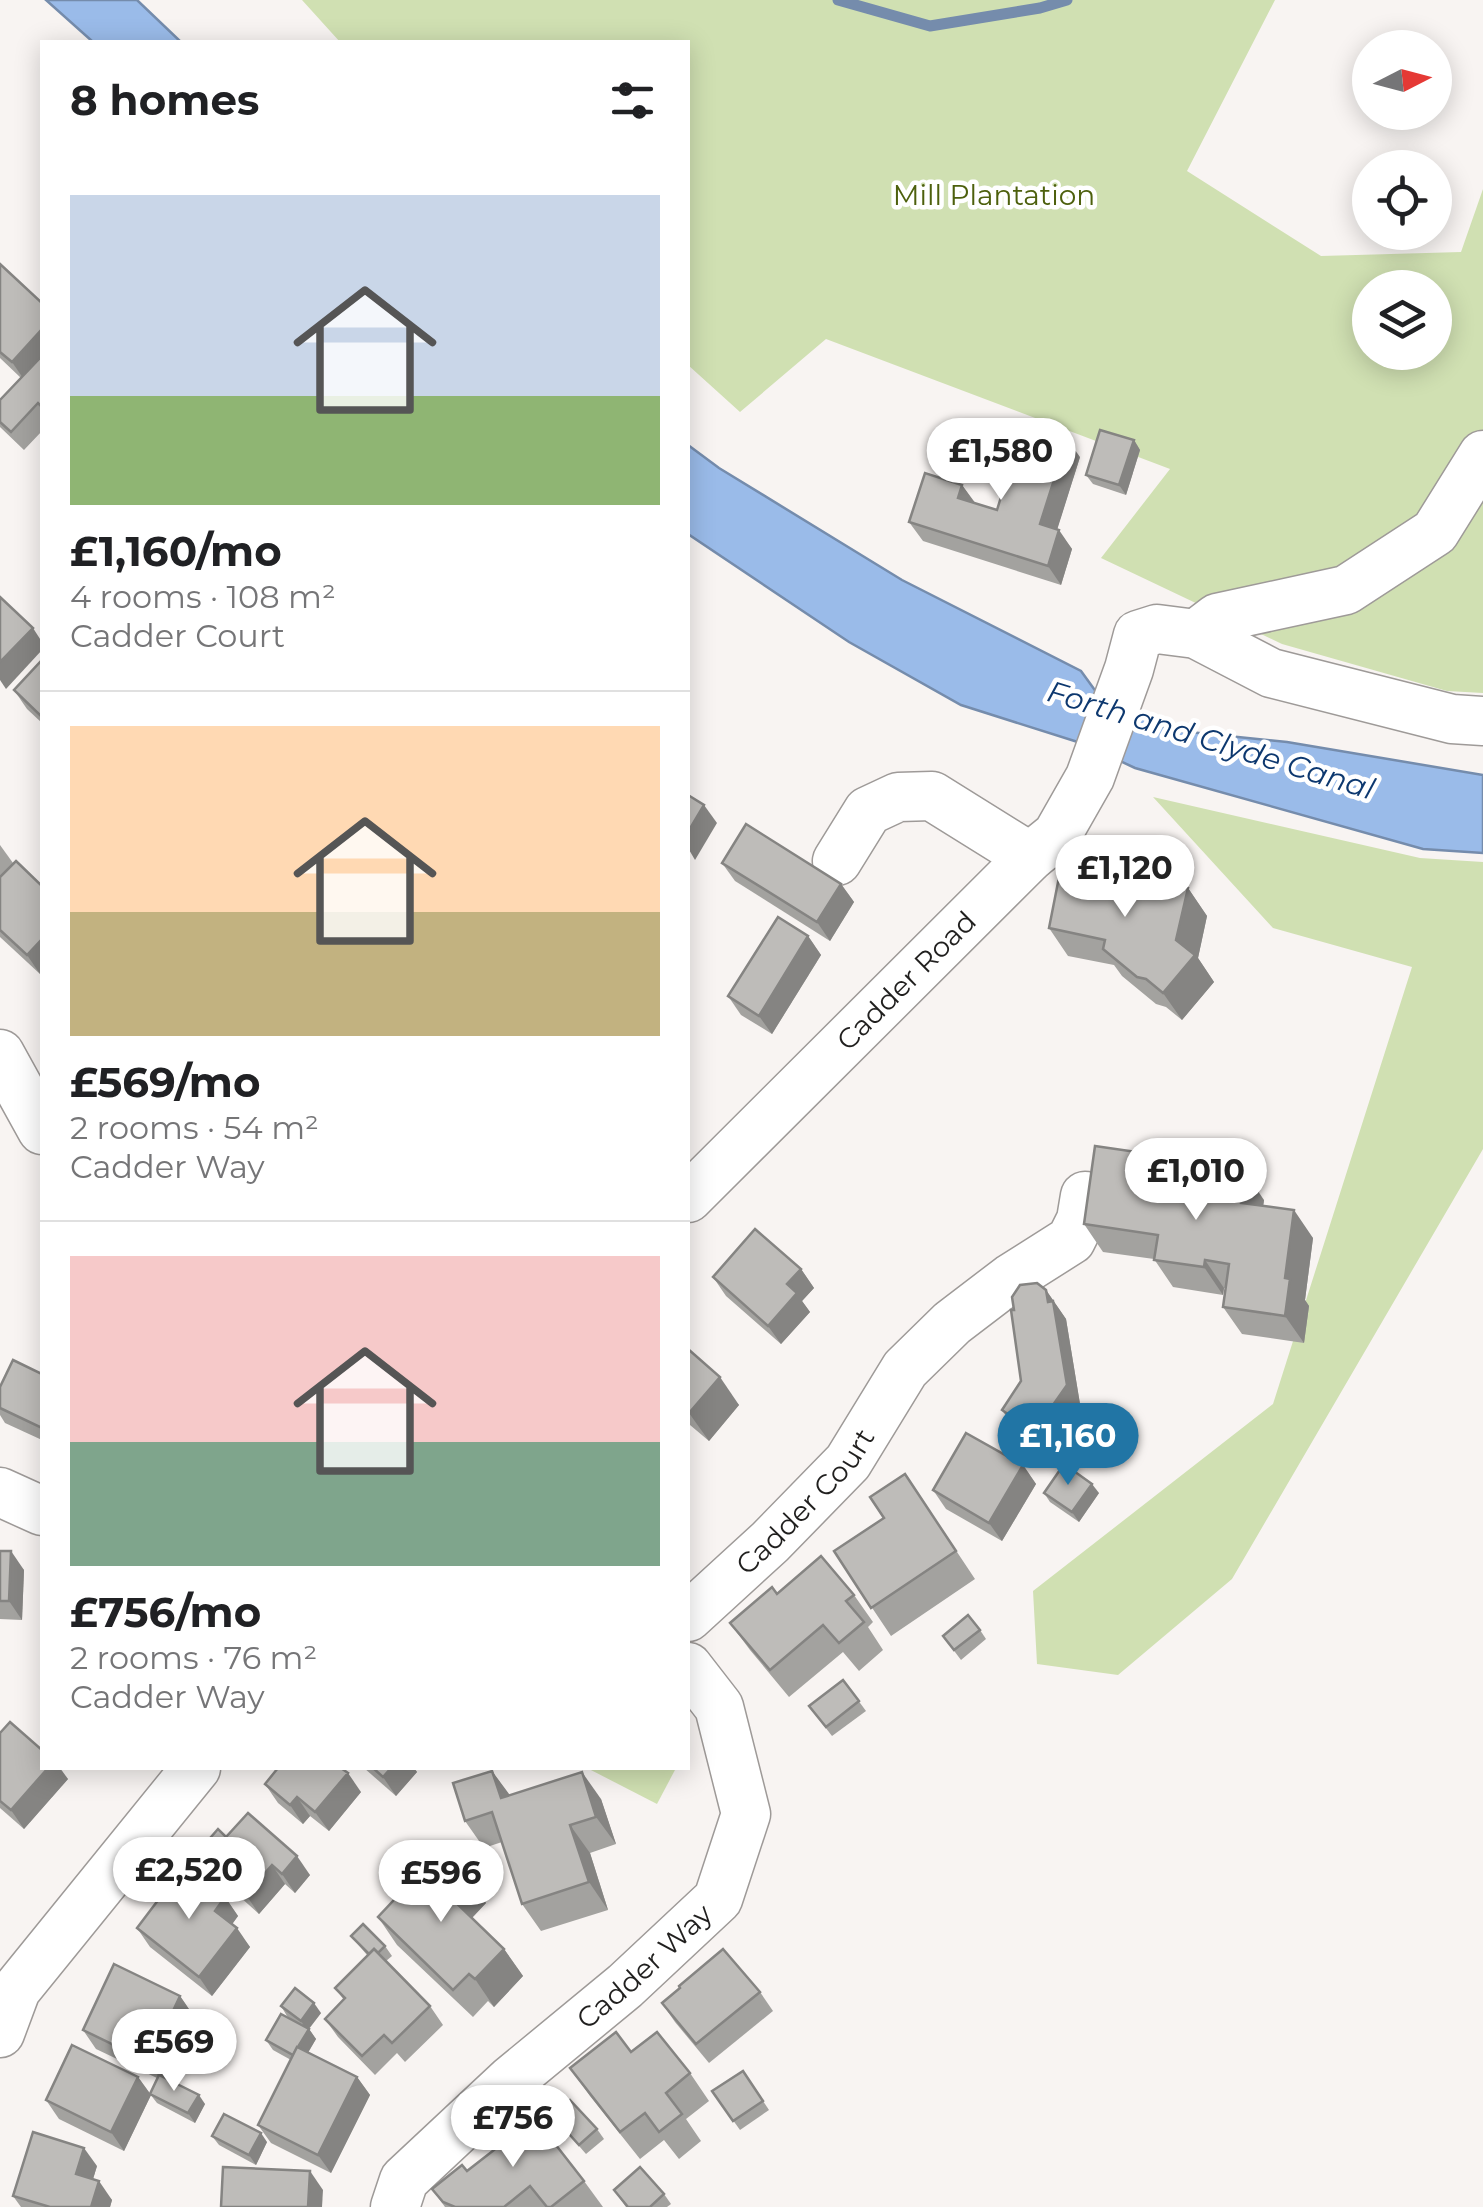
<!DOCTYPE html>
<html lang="en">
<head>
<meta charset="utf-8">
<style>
	:root { --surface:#fff; --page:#f6f6f6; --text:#202124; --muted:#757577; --line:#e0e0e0; --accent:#2175a5 }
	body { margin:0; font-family:Montserrat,sans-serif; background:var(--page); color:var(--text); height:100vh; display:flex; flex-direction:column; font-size:38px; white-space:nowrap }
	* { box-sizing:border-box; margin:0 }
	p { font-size:32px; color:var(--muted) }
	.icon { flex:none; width:55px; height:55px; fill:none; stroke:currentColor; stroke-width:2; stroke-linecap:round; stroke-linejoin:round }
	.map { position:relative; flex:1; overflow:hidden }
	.panel { position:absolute; left:40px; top:40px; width:650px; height:1730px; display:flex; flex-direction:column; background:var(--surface); border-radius:0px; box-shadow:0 5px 25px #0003 }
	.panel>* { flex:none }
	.needle { width:65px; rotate:84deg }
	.buttons { position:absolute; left:1352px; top:30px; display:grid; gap:20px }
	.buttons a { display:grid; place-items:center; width:100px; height:100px; border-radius:50%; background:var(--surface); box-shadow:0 5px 25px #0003; font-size:50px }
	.price { position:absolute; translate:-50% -85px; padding:0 22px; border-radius:35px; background:#fff; color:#222; font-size:32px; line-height:65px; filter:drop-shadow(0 2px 5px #0008) }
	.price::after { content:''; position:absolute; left:50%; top:60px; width:30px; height:22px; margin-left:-15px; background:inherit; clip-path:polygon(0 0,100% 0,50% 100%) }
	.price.selected { background:var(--accent); color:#fff }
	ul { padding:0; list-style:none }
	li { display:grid; align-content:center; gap:20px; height:530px; padding:0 30px }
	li+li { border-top:2px solid var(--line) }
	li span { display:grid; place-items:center; height:310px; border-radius:0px; color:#555 }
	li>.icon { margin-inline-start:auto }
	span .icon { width:180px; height:180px; fill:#fffc; stroke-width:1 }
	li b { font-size:42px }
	h2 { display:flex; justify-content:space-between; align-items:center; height:120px; padding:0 30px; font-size:42px }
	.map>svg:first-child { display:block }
	.green { fill:#d0e0b2; fill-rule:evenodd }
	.water { fill:#9abbe9; stroke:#758cac; stroke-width:2.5 }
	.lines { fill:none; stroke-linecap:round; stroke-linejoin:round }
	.stream { stroke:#758cac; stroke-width:11 }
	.minor-casing { stroke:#9e9a98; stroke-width:51 }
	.minor { stroke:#fff; stroke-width:48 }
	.wall { fill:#a3a29f }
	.shaded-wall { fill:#858482 }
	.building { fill:#bebcb9; stroke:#858482; stroke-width:2.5 }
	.labels { text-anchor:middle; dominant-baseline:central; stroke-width:9; stroke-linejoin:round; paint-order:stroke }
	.park-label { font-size:28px; fill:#4d600d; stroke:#fff }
	.street-label { font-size:28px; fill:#201f1e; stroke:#fff }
	.water-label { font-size:30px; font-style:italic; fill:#0d386f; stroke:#fff }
</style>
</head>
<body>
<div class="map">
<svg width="1483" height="2207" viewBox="0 0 1483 2207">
	<rect width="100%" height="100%" fill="#f8f4f2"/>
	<g class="green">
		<path d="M302,0H1275L1187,171L1321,256L1461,252L1483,189V693L1447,691L1282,644L1101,558L1170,469L826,339L740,412L688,365V42H340ZM1370,288H1435V352H1370Z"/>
		<path d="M1153,797L1420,858L1483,862V1149L1232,1579L1118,1675L1037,1664L1033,1591L1273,1404L1412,967L1273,928Z"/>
		<path d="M587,1768H676L657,1804Z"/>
	</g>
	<g class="water">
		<path d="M46,0H137L181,42H93Z"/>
		<path d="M688,445L719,468L902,580L1081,671L1102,700L1170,730L1287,742L1483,775V853L1423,849L1135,768L1084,744L961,705L849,642L688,534Z"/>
	</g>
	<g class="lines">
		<path class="stream" d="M838,0L930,26L1040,8L1067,0"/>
		<defs>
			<g id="minor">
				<path d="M1196,634L1217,618L1346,590L1435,532L1483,455"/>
				<path d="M837,861L868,811L898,797L932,796L1030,857"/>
				<path d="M0,1054L42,1130"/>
				<path id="s1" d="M688,1198L1030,857L1057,835L1090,777L1129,669L1138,635L1157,629L1196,634L1271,673L1452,719L1483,721"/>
				<path d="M0,1492L42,1511"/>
				<path id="s2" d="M688,1617L770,1542L848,1462L905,1369L952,1323L1011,1278L1071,1240L1081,1220L1085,1196"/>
				<path d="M0,2033L16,1990L196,1768"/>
				<path id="s3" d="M395,2207L404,2180L511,2080L625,1986L718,1899L746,1814L719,1707L688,1667"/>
			</g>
		</defs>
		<use href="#minor" class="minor-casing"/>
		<use href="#minor" class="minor"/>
	</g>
	<g class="wall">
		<path d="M0,264L42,303V431L24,450L0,427V400L21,378L0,358Z"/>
		<path d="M1134,440L1140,450L1126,495L1093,484L1086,475Z"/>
		<path d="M1080,457L1057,529L1072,549L1061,585L923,541L909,522L962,485L975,504L997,510Z"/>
		<path d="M42,660V723L27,709L14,690Z"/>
		<path d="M0,845L13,863L40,974L0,937Z"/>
		<path d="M722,863L841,884L854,902L830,941L735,881Z"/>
		<path d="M1188,888L1207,916L1198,958L1214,982L1182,1020L1166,1007L1156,1004L1122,976L1114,965L1068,956L1049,928Z"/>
		<path d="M808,936L821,955L772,1034L741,1015L728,996Z"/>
		<path d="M1178,1158L1195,1183L1264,1200L1263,1206L1313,1238L1305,1300L1309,1306L1304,1343L1242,1334L1223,1307L1226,1288H1224L1223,1295L1173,1287L1154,1259L1103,1252L1084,1224Z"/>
		<path d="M801,1269L814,1288L802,1301L810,1312L781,1344L726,1296L713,1277Z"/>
		<path d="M1046,1290L1066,1319L1080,1404L1048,1451L1015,1429L1002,1410L1021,1381L1014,1310Z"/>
		<path d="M688,1349L739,1405L709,1441L690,1425L688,1427Z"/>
		<path d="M42,1374V1440L5,1423L0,1415V1387Z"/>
		<path d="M1023,1465L1036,1484L1002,1541L946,1509L933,1490Z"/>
		<path d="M905,1474L975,1579L891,1636L834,1551L884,1518Z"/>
		<path d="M1044,1493H1099L1079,1522L1050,1502Z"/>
		<path d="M0,1551L24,1570L22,1620L0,1619Z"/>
		<path d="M777,1594L854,1595L873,1622L868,1627L883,1650L859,1671L843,1652L789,1697L750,1650L730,1623Z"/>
		<path d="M980,1630L986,1639L961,1660L943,1636Z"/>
		<path d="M843,1680L866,1711L832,1736L809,1706Z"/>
		<path d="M0,1733L68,1779L24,1829L0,1808Z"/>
		<path d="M364,1768H414L417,1772L396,1796Z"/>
		<path d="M492,1771L509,1795L601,1799L616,1844L590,1853L608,1910L541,1931L522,1904L502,1842L484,1848L465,1821Z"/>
		<path d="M265,1784L361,1792L329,1831L310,1816L303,1824L278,1803Z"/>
		<path d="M226,1837L310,1875L295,1893L285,1884L259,1914L211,1871L198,1852Z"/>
		<path d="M466,1876L486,1903L472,1918L504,1949L523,1976L494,2007L488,2001L473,2017L397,1945L378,1917Z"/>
		<path d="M225,1897L238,1916L232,1924L250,1947L212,1996L150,1947L137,1928Z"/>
		<path d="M351,1936L385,1946L392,1956L386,1961L430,2006L443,2025L405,2062L397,2053L375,2075L338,2037L325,2019L344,2000L335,1988L367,1955Z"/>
		<path d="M760,1992L773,2011L709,2063L675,2022L662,2003Z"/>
		<path d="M180,1996L193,2015L164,2077L205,2104L195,2123L157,2103L150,2094L157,2078L96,2049L83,2030Z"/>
		<path d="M281,2006L321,2013L309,2029L316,2039L308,2052L357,2077L370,2095L331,2173L271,2143L258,2125L291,2060L273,2050L266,2040L295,2022L287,2016Z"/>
		<path d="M631,2052L690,2073L709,2101L686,2119L701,2141L679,2159L664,2140L640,2159L590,2096L570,2068Z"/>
		<path d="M743,2071L769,2110L740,2130L712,2091Z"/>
		<path d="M138,2077L151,2095L124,2151L59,2119L46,2100Z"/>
		<path d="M553,2116L597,2129L604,2139L586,2154Z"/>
		<path d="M212,2136L267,2142L256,2165L219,2145Z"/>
		<path d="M97,2166L93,2179L112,2200L110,2207H21L13,2196Z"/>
		<path d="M467,2171L584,2181L603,2207H445L432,2189Z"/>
		<path d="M614,2190L664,2194L671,2204L667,2207H626Z"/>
	</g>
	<g class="shaded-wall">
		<path d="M42,329V362L25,381L12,362Z"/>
		<path d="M1067,439L1080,457L1053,543L1040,524Z"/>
		<path d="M1134,440L1140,450L1126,495L1119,485Z"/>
		<path d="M962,485L976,504L958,498Z"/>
		<path d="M1059,530L1072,549L1061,585L1048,566Z"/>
		<path d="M33,628L42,642V650L6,689L0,680V662Z"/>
		<path d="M704,805L717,823L695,860L688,848V832Z"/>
		<path d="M841,884L854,902L830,941L817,922Z"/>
		<path d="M1188,888L1207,916L1198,958L1214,982L1182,1020L1163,993Z"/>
		<path d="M808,936L821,955L772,1034L759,1016Z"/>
		<path d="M42,939V971L40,974L27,955Z"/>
		<path d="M1178,1158L1197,1186L1175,1180Z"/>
		<path d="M1245,1172L1264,1200L1260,1230L1241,1203Z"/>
		<path d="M1294,1210L1313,1238L1305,1300L1309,1306L1304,1343L1285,1316V1278Z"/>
		<path d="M1205,1260L1224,1288L1223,1295L1204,1267Z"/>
		<path d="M801,1269L814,1288L802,1301L810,1312L781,1344L768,1326L787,1284Z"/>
		<path d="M1046,1290L1066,1319L1080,1404L1048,1451L1034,1432L1048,1302Z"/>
		<path d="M720,1377L739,1405L709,1441L689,1413Z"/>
		<path d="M1023,1465L1036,1484L1002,1541L989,1523Z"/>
		<path d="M1092,1484L1099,1493L1079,1522L1072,1512Z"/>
		<path d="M11,1551L24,1570L22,1620L9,1601Z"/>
		<path d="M48,1768H60L68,1779L24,1829L11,1810Z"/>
		<path d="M391,1768H414L417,1772L396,1796L383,1777Z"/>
		<path d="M492,1771L512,1798H501Z"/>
		<path d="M582,1772L601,1799L616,1844L596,1817Z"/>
		<path d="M348,1773L361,1792L329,1831L315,1812Z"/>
		<path d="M297,1797L310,1816L303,1824L290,1805Z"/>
		<path d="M570,1825L590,1853L608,1910L589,1882Z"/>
		<path d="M297,1856L310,1875L295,1893L282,1874Z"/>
		<path d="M272,1865L285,1884L259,1914L246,1895Z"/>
		<path d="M466,1876L486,1903L467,1923L448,1895Z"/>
		<path d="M225,1897L238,1916L228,1930L215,1911Z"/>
		<path d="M237,1928L250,1947L212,1996L199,1977Z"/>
		<path d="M504,1949L523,1976L494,2007L475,1979Z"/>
		<path d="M180,1996L193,2015L162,2081L149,2062Z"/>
		<path d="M314,2003L321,2013L307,2031L301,2021Z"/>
		<path d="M309,2029L316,2039L301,2065L294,2056Z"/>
		<path d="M138,2077L151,2095L124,2151L111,2132Z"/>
		<path d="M357,2077L370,2095L331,2173L318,2155Z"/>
		<path d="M199,2095L205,2104L195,2123L188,2113Z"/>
		<path d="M261,2133L267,2142L256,2165L249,2155Z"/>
		<path d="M84,2148L97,2166L89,2192L76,2174Z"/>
		<path d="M310,2171L323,2190L322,2207H308Z"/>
		<path d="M99,2181L112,2200L110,2207H91Z"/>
	</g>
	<g class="building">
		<path d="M0,264L42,303V329L12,362L0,352Z"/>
		<path d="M40,358L42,360V407L38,403L11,432L0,422V400Z"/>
		<path d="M1023,425L1067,439L1040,524L1059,530L1048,566L909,522L925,473L962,485L958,498L997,510Z"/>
		<path d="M1100,430L1134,440L1119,485L1086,475Z"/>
		<path d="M0,597L33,628L0,662Z"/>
		<path d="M42,660V717L14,690Z"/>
		<path d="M688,795L704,805L688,832Z"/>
		<path d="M746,824L841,884L817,922L722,863Z"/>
		<path d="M16,861L42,886V939L27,955L0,930V877Z"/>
		<path d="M1062,862L1188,888L1176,940L1195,955L1163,993L1146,979L1137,977L1103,949L1105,940L1049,928Z"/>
		<path d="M778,917L808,936L759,1016L728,996Z"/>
		<path d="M1095,1146L1178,1158L1175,1180L1213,1185L1215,1168L1245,1172L1241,1203L1294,1210L1285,1278L1290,1279L1285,1316L1223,1307L1229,1264L1205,1260L1204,1267L1154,1260L1158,1235L1084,1224Z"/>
		<path d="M755,1229L801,1269L787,1284L797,1293L768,1326L713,1277Z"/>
		<path d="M1037,1283L1046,1290L1048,1302L1053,1301L1067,1385L1034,1432L1002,1410L1021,1381L1011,1310H1014L1012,1297L1020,1285Z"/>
		<path d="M688,1349L720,1377L689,1413L688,1412Z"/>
		<path d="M13,1360L42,1374V1428L0,1408V1387Z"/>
		<path d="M966,1433L1023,1465L989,1523L933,1490Z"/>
		<path d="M1064,1464L1092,1484L1072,1512L1044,1493Z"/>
		<path d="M905,1474L956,1551L871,1608L834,1551L884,1518L870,1497Z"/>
		<path d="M0,1551H11L9,1601H0Z"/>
		<path d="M821,1556L854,1595L846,1601L864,1622L839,1643L823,1625L770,1670L730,1623L772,1587L777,1594Z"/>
		<path d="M968,1615L980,1630L954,1650L943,1636Z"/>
		<path d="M843,1680L859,1701L826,1727L809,1706Z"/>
		<path d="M10,1722L42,1750V1768H48L11,1810L0,1801V1733Z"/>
		<path d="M278,1768H341L348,1773L315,1812L297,1797L290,1805L265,1784Z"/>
		<path d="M373,1768H391L383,1777Z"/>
		<path d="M492,1771L501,1798L582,1772L596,1817L570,1825L589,1882L522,1904L492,1812L465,1821L453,1783Z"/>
		<path d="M248,1813L297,1856L282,1874L272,1865L246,1895L198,1852L218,1829L226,1837Z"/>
		<path d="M440,1851L466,1876L448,1895L504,1949L475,1979L469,1974L453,1990L378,1917Z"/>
		<path d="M184,1866L225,1897L215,1911L237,1928L199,1977L137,1928Z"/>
		<path d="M363,1924L385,1946L378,1953L374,1949L369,1954L351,1936Z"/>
		<path d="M374,1949L430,2006L392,2043L384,2035L362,2056L325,2019L345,1998L335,1988Z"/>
		<path d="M723,1949L760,1992L696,2044L662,2003L680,1988L679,1986Z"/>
		<path d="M114,1964L180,1996L149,2062L83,2030Z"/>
		<path d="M295,1988L314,2003L301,2021L281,2006Z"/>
		<path d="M281,2014L309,2029L293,2055L266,2040Z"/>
		<path d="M616,2032L631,2052L657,2032L690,2073L666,2093L682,2114L659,2132L645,2113L620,2132L570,2068Z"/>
		<path d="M72,2045L138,2077L111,2132L46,2100Z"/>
		<path d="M297,2047L357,2077L318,2155L258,2125Z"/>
		<path d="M743,2071L763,2101L733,2121L712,2091Z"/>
		<path d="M159,2075L199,2095L188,2113L150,2094Z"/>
		<path d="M570,2100L597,2129L579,2145L553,2116Z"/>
		<path d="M527,2108L584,2181L551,2207H547L530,2186L504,2207H455L443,2202L432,2189L462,2165L467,2171L494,2150L487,2140Z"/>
		<path d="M224,2114L261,2133L249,2155L212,2136Z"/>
		<path d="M33,2132L84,2148L76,2174L99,2181L91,2207H50L13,2196Z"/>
		<path d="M223,2167L310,2171L308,2207H221Z"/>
		<path d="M640,2167L664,2194L650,2207H628L614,2190Z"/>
	</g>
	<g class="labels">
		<g class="park-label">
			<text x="994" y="195">Mill Plantation</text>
		</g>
		<g class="street-label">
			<text stroke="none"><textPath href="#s1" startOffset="308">Cadder Road</textPath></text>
			<text stroke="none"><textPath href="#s2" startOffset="165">Cadder Court</textPath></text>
			<text stroke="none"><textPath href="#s3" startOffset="350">Cadder Way</textPath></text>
		</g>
		<g class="water-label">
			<text transform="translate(1211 740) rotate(17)">Forth and Clyde Canal</text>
		</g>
	</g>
</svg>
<div class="buttons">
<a><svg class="needle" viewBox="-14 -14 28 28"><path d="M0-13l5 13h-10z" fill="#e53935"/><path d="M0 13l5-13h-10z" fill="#757577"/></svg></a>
<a><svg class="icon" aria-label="locate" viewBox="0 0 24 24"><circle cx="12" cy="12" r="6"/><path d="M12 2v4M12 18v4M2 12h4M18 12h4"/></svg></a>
<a><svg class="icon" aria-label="layers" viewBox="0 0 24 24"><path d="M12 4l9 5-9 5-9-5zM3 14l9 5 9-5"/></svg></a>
</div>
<b class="price" style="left:1001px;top:503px">£1,580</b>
<b class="price" style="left:1125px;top:920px">£1,120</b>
<b class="price" style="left:1196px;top:1223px">£1,010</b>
<b class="price selected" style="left:1068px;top:1488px">£1,160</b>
<b class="price" style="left:189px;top:1922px">£2,520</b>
<b class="price" style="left:441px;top:1925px">£596</b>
<b class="price" style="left:174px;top:2094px">£569</b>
<b class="price" style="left:513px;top:2170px">£756</b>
<section class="panel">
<h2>8 homes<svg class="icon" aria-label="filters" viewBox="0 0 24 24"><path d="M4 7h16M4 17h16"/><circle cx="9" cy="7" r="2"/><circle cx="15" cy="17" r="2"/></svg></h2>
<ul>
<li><span style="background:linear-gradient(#c9d6e8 65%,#8fb573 0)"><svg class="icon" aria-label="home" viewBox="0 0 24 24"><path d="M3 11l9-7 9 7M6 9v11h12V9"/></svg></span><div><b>£1,160/mo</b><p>4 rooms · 108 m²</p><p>Cadder Court</p></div></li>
<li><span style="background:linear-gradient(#ffd9b3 60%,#c2b280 0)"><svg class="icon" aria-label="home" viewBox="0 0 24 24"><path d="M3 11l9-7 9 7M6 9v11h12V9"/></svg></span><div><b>£569/mo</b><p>2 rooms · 54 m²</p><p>Cadder Way</p></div></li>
<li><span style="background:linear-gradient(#f6c9c9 60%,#7fa58c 0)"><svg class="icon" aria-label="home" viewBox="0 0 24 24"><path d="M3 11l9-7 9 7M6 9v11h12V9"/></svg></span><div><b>£756/mo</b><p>2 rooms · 76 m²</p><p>Cadder Way</p></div></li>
</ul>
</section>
</div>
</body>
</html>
